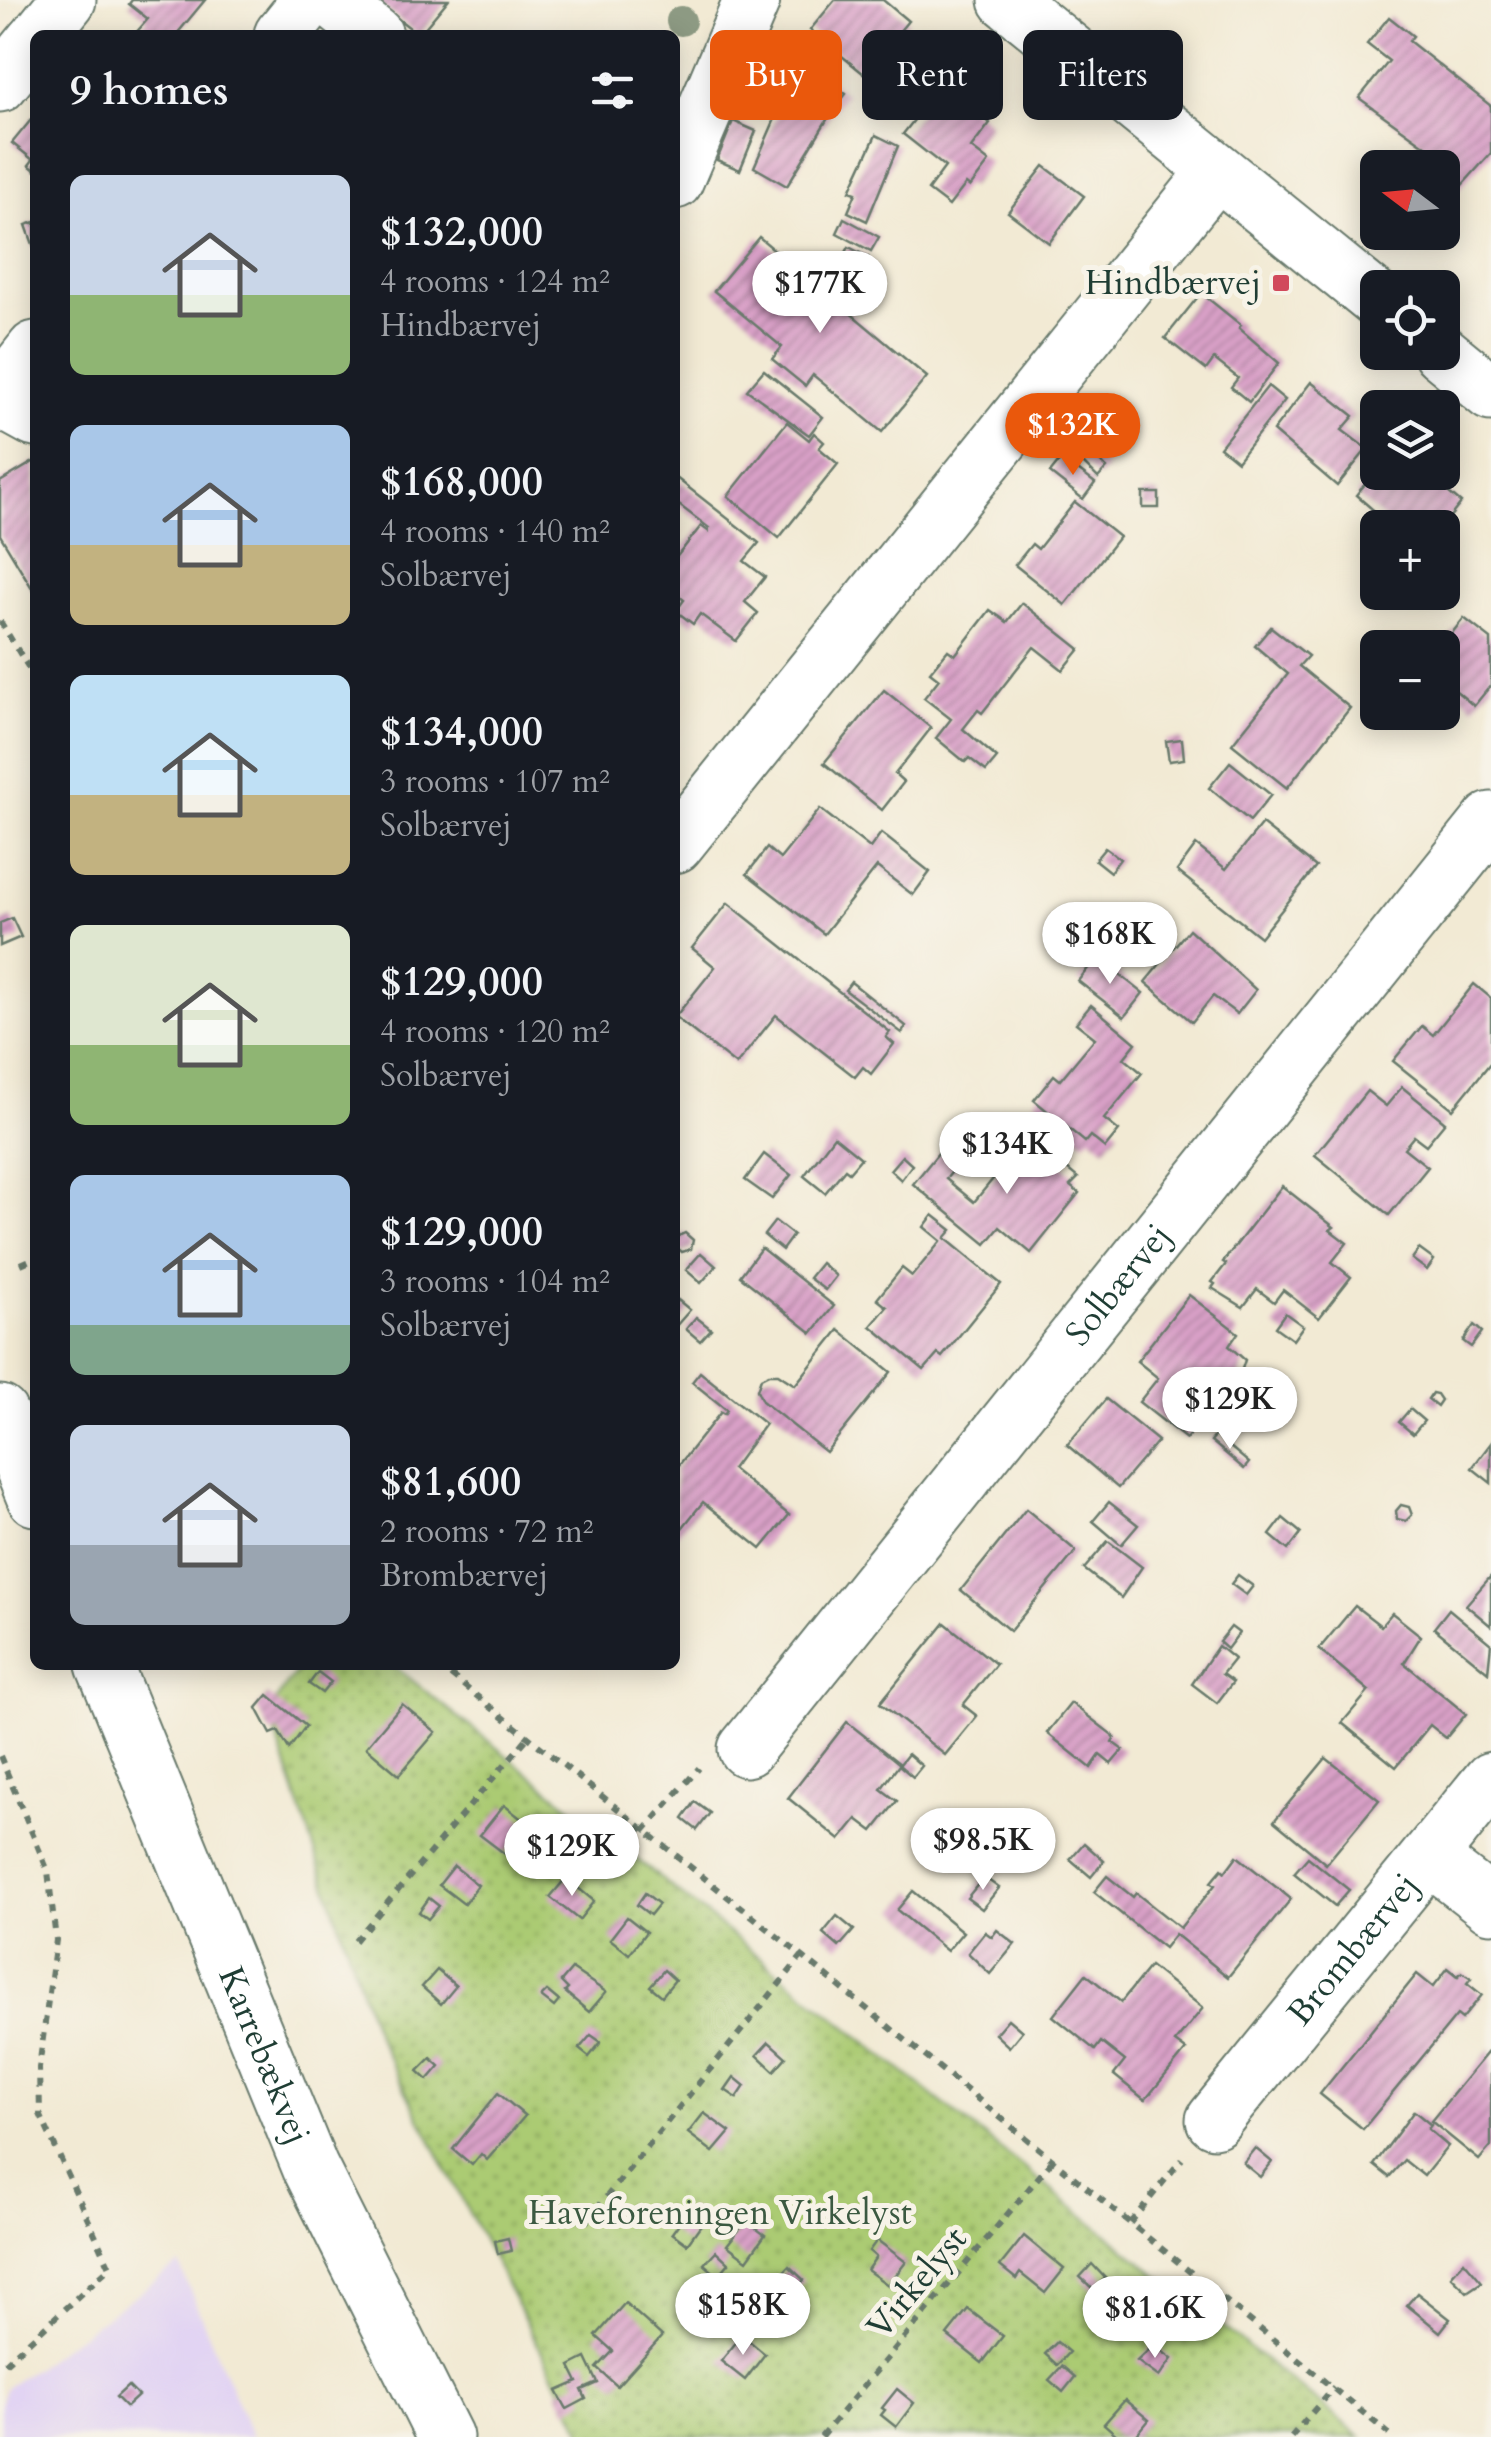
<!DOCTYPE html>
<html lang="en">
<head>
<meta charset="utf-8">
<style>
	:root { --surface:#171b24; --page:#20242c; --text:#f1f3f6; --muted:#9ea1a6; --accent:#ea580c }
	body { margin:0; font-family:Cardo,serif; background:var(--page); color:var(--text); height:100vh; display:flex; flex-direction:column; font-size:38px; white-space:nowrap }
	* { box-sizing:border-box; margin:0 }
	p { font-size:32px; color:var(--muted) }
	.icon { flex:none; width:55px; height:55px; fill:none; stroke:currentColor; stroke-width:2; stroke-linecap:round; stroke-linejoin:round }
	.map { position:relative; flex:1; overflow:hidden }
	.side { position:absolute; left:30px; top:30px; width:650px; height:1640px; display:flex; flex-direction:column; background:var(--surface); border-radius:15px; box-shadow:0 5px 25px #0003 }
	.side>* { flex:none }
	.guide { position:absolute; left:710px; top:30px; width:630px; height:90px; display:flex; gap:20px }
	.needle { width:65px; rotate:286deg }
	.controls { position:absolute; left:1360px; top:150px; display:grid; gap:20px }
	.controls a { display:grid; place-items:center; width:100px; height:100px; border-radius:15px; background:var(--surface); box-shadow:0 5px 25px #0003; font-size:50px }
	.price { position:absolute; translate:-50% -85px; padding:0 22px; border-radius:35px; background:#fff; color:#222; font-size:32px; line-height:65px; filter:drop-shadow(0 2px 5px #0008) }
	.price::after { content:''; position:absolute; left:50%; top:60px; width:30px; height:22px; margin-left:-15px; background:inherit; clip-path:polygon(0 0,100% 0,50% 100%) }
	.price.active { background:var(--accent); color:#fff }
	ul { padding:0; list-style:none }
	li { display:flex; align-items:center; gap:30px; height:250px; padding:0 40px }
	li span { display:grid; place-items:center; flex:none; width:280px; height:200px; border-radius:15px; color:#555 }
	li>.icon { margin-inline-start:auto }
	span .icon { width:120px; height:120px; fill:#fffc; stroke-width:1 }
	li b { font-size:42px }
	h2 { display:flex; justify-content:space-between; align-items:center; height:120px; padding:0 40px; font-size:42px }
	.chip { padding:0 35px; border-radius:15px; background:var(--surface); box-shadow:0 5px 25px #0003; font-size:35px; line-height:90px }
	.chip.active { background:var(--accent); color:#fff }
	.map>svg:first-child { display:block }
	.built { fill:#e2d4f3 }
	.grass { fill:url(#grass-dots); stroke:#658454; stroke-width:2.5 }
	.building { fill:url(#building-hatch) }
	.lines { fill:none; stroke-linecap:round; stroke-linejoin:round }
	.minor-casing { stroke:#697a6c; stroke-width:59 }
	.path { stroke:#697a6c; stroke-width:6; stroke-dasharray:8 8; stroke-linecap:butt }
	.minor { stroke:#fff; stroke-width:55 }
	.tree { fill:#8d9a83 }
	.poi-dot { fill:#d1495b; stroke:#f7f3e8; stroke-width:4 }
	.labels { text-anchor:middle; dominant-baseline:central; stroke-width:10; stroke-linejoin:round; paint-order:stroke }
	.poi-label { font-size:35px; fill:#1f3d34; stroke:#f7f3e8; text-anchor:end }
	.street-label { font-size:35px; fill:#1f3d34; stroke:#f7f3e8 }
	.park-label { font-size:35px; fill:#3b5941; stroke:#f7f3e8 }
</style>
</head>
<body>
<div class="map">
<svg width="1491" height="2437" viewBox="0 0 1491 2437">
	<defs>
		<pattern id="grass-dots" width="8" height="8" patternUnits="userSpaceOnUse" patternTransform="scale(2.5)"><rect width="8" height="8" fill="#abcb73"/><path d="M2 2h.1M6 6h.1" fill="none" stroke="#8ba65f" stroke-width="1.8" stroke-linecap="round"/></pattern>
		<pattern id="building-hatch" width="6" height="6" patternUnits="userSpaceOnUse" patternTransform="scale(2.5)"><rect width="6" height="6" fill="#d9a0c7"/><path d="M-1 1l2-2M0 6l6-6M5 7l2-2" fill="none" stroke="#af84a2"/></pattern>
	</defs>
	<rect width="100%" height="100%" fill="#f7f3e8"/>
	<filter id="ink" filterUnits="userSpaceOnUse"><feTurbulence type="fractalNoise" baseFrequency=".01" numOctaves="2"/><feDisplacementMap in="SourceGraphic" scale="20" xChannelSelector="R" yChannelSelector="G"/><feConvolveMatrix kernelMatrix="1 2 1 2 8 2 1 2 1" color-interpolation-filters="sRGB"/></filter>
	<filter id="wash" filterUnits="userSpaceOnUse"><feTurbulence type="fractalNoise" baseFrequency=".0048" numOctaves="4" result="noise"/><feDisplacementMap in="SourceGraphic" scale="40" xChannelSelector="R" yChannelSelector="G"/><feGaussianBlur stdDeviation="2.25" result="paint"/><feColorMatrix in="noise" values="0 0 0 0 0 0 0 0 0 0 0 0 0 0 0 0 0 1.4 0 .05"/><feComposite in="paint" operator="in"/></filter>
	<g filter="url(#wash)">
		<rect width="100%" height="100%" fill="#f2ead4"/>
		<path class="built" d="M179,2264L252,2437H0V2405L5,2389Z"/>
		<path class="grass" d="M301,1665H393L1361,2437H586L376,2034L268,1711Z"/>
		<g id="blocks">
			<g class="building">
				<path d="M132,0H205L176,35H134L148,19L129,4Z"/>
				<path d="M374,0H448L419,35Z"/>
				<path d="M835,0H883L908,21L864,74L810,30Z"/>
				<path d="M1389,17L1413,36L1409,41L1491,106V153L1455,193L1442,182V168H1431L1438,159L1434,156L1437,154L1359,98L1389,61L1367,44Z"/>
				<path d="M802,57L846,94L831,113L787,186L754,167Z"/>
				<path d="M942,85L949,90L953,85L966,96L962,101L990,123L971,148L989,162L970,187L966,184L949,206L928,190L945,167L903,134Z"/>
				<path d="M35,115V170L29,165L33,160L12,143Z"/>
				<path d="M733,121L756,131L740,170L717,160Z"/>
				<path d="M876,135L898,146L867,221L848,212L856,193L850,191Z"/>
				<path d="M1044,166L1084,196L1049,243L1008,212Z"/>
				<path d="M844,218L879,237L871,251L837,233Z"/>
				<path d="M35,222V250L26,225Z"/>
				<path d="M759,237L927,377L882,432L813,375L805,386L772,359L782,347L714,291Z"/>
				<path d="M849,247L868,257L861,269L842,260Z"/>
				<path d="M1201,293L1241,325L1239,328L1279,363L1249,402L1231,387L1238,378L1214,359L1206,370L1165,338Z"/>
				<path d="M764,370L823,417L809,435L747,390Z"/>
				<path d="M1311,382L1354,416L1342,430L1367,449L1337,486L1273,431Z"/>
				<path d="M1268,386L1285,400L1237,461L1220,447Z"/>
				<path d="M787,422L809,440L814,433L824,442L819,448L838,464L779,538L728,496Z"/>
				<path d="M1089,451L1107,468L1098,478L1080,460Z"/>
				<path d="M1062,458L1095,483L1083,499L1050,473Z"/>
				<path d="M35,461V593L0,535V482Z"/>
				<path d="M1375,472H1424L1461,503L1441,528H1394L1356,495Z"/>
				<path d="M675,477L759,543L744,561L765,577L745,602L758,613L736,641L700,614L693,624L676,611L684,600L675,593V559L701,526L708,531L709,528L675,502Z"/>
				<rect x="1143" y="493" width="16" height="15"/>
				<path d="M1075,502L1119,537L1065,605L1015,565L1032,544L1038,549Z"/>
				<path d="M1022,603L1080,649L1063,670L1034,647L982,713L978,710L963,729L997,758L986,771L969,758L965,762L936,738L951,719L924,698L939,679L930,672L948,650L955,655L990,610L1007,622Z"/>
				<path d="M1464,618L1491,639V685L1474,706L1455,690L1442,705L1440,648Z"/>
				<path d="M1271,627L1308,656L1299,666L1350,708L1287,788L1232,744L1288,674L1255,646Z"/>
				<path d="M884,690L931,728L895,774L904,782L882,810L824,763Z"/>
				<path d="M1182,739L1184,759L1169,761L1166,741Z"/>
				<path d="M1230,762L1271,795L1250,821L1209,788Z"/>
				<path d="M820,809L870,848L881,833L930,872L913,895L877,867L824,934L747,874L767,848L780,859Z"/>
				<path d="M1262,824L1316,867L1260,937L1177,871L1196,845L1226,869Z"/>
				<path d="M1105,848L1120,859L1110,872L1095,860Z"/>
				<path d="M728,903L890,1032L886,1037L894,1044L871,1074L863,1067L855,1077L776,1015L736,1065L675,1017L715,967L692,948Z"/>
				<path d="M12,918L21,937L0,946V923Z"/>
				<path d="M1189,929L1256,990L1237,1014L1213,996L1192,1022L1145,982Z"/>
				<path d="M1097,957L1143,993L1124,1017L1078,981Z"/>
				<path d="M851,982L906,1026L902,1033L845,990Z"/>
				<path d="M1474,984L1491,998V1062L1453,1109L1393,1061L1422,1026L1433,1035Z"/>
				<path d="M1091,1005L1136,1043L1124,1058L1142,1073L1104,1119L1119,1131L1105,1148L1090,1136L1085,1142L1034,1100L1054,1075L1060,1080L1095,1038L1076,1023Z"/>
				<path d="M1402,1087L1445,1122L1426,1145L1414,1136L1404,1148L1428,1167L1389,1215L1315,1155L1367,1091L1386,1106Z"/>
				<path d="M834,1136L861,1158L849,1172L845,1169L825,1193L804,1176Z"/>
				<path d="M1021,1145L1036,1157L1043,1149L1078,1178L1070,1186L1079,1193L1031,1253L1000,1227L986,1244L913,1184L939,1152L956,1167L946,1179L974,1202Z"/>
				<path d="M764,1154L791,1175L772,1199L745,1180Z"/>
				<path d="M902,1156L912,1165L901,1180L890,1170Z"/>
				<path d="M1282,1186L1334,1227L1330,1230L1347,1243L1332,1262L1351,1277L1319,1318L1283,1290L1274,1302L1257,1289L1243,1307L1212,1288L1215,1284L1212,1282L1226,1264L1223,1262Z"/>
				<path d="M933,1215L952,1230L945,1238L1001,1284L942,1357L938,1354L924,1370L871,1326L887,1307L877,1299L902,1268L912,1276L941,1241L924,1227Z"/>
				<path d="M775,1221L793,1235L782,1250L764,1235Z"/>
				<path d="M685,1233L693,1240L691,1249L682,1252L675,1246L677,1237Z"/>
				<path d="M761,1248L834,1306L812,1333L740,1276Z"/>
				<path d="M1419,1249L1434,1260L1427,1270L1412,1259Z"/>
				<path d="M701,1253L716,1266L701,1283L686,1270Z"/>
				<path d="M821,1263L836,1276L825,1290L809,1278Z"/>
				<path d="M1189,1295L1238,1333L1229,1346L1245,1360L1227,1415H1205L1186,1439L1139,1402L1158,1378L1137,1361Z"/>
				<path d="M678,1300L690,1310L675,1327V1303Z"/>
				<path d="M1285,1313L1303,1326L1293,1340L1275,1327Z"/>
				<path d="M696,1317L711,1329L700,1341L686,1329Z"/>
				<path d="M1474,1325L1482,1332L1471,1347L1463,1341Z"/>
				<path d="M839,1330L891,1372L826,1452L762,1401L757,1390L761,1378L769,1374H778L795,1385Z"/>
				<path d="M700,1372L765,1424L732,1469L789,1515L761,1549L703,1502L675,1537V1470L721,1412L724,1414L727,1410L692,1382Z"/>
				<path d="M1432,1393L1437,1394L1441,1400L1437,1406L1428,1399Z"/>
				<path d="M1106,1399L1158,1441L1118,1488L1067,1445Z"/>
				<path d="M1410,1409L1424,1421L1413,1434L1399,1422Z"/>
				<path d="M1216,1435L1249,1463L1244,1469L1211,1441Z"/>
				<path d="M1491,1443V1483L1472,1468Z"/>
				<path d="M1109,1502L1138,1525L1121,1545L1093,1521Z"/>
				<path d="M1401,1505L1409,1507L1412,1515L1406,1521L1397,1519L1396,1511Z"/>
				<path d="M1026,1509L1076,1551L1010,1631L961,1590Z"/>
				<path d="M1283,1518L1301,1533L1288,1550L1270,1535Z"/>
				<path d="M1108,1541L1142,1567L1121,1598L1084,1569Z"/>
				<path d="M1238,1575L1253,1586L1246,1595L1231,1584Z"/>
				<path d="M1491,1576V1626L1466,1605Z"/>
				<path d="M1355,1606L1381,1626L1392,1613L1421,1636L1404,1663L1466,1714L1446,1738L1430,1725L1396,1767L1342,1723L1369,1691L1319,1649Z"/>
				<path d="M1449,1609L1491,1644L1488,1672L1434,1628Z"/>
				<path d="M945,1623L996,1664L963,1705L977,1716L945,1755L880,1703Z"/>
				<path d="M1231,1627L1239,1633L1227,1649L1219,1642Z"/>
				<path d="M1218,1646L1234,1659L1222,1674L1233,1682L1217,1703L1192,1684Z"/>
				<path d="M318,1672L331,1682L322,1693L309,1684Z"/>
				<path d="M268,1695L306,1726L289,1749L278,1731L271,1734L257,1708Z"/>
				<path d="M1071,1703L1115,1737L1112,1742L1123,1750L1111,1764L1100,1755L1091,1768L1047,1733Z"/>
				<path d="M402,1704L436,1732L399,1775L366,1747Z"/>
				<path d="M847,1722L900,1764L908,1754L922,1766L913,1777L899,1765L881,1789L897,1801L873,1831L857,1819L840,1840L788,1798Z"/>
				<path d="M1326,1758L1379,1800L1326,1864L1274,1821Z"/>
				<path d="M695,1802L710,1813L697,1830L683,1819Z"/>
				<path d="M504,1805L529,1825L505,1854L480,1835Z"/>
				<path d="M1084,1843L1104,1861L1091,1877L1070,1859Z"/>
				<path d="M1237,1856L1291,1899L1228,1977L1175,1934L1164,1948L1094,1892L1107,1876L1133,1897L1136,1893L1180,1928L1215,1885L1211,1882L1222,1869L1225,1872Z"/>
				<path d="M1308,1857L1349,1890L1335,1906L1294,1873Z"/>
				<path d="M454,1866L478,1885L464,1904L439,1885Z"/>
				<path d="M984,1877L999,1888L982,1909L967,1898Z"/>
				<path d="M566,1878L594,1901L579,1920L550,1897Z"/>
				<path d="M913,1891L963,1932L947,1951L897,1910Z"/>
				<path d="M645,1893L659,1904L650,1915L637,1905Z"/>
				<path d="M429,1898L439,1906L428,1919L419,1912Z"/>
				<path d="M837,1916L854,1930L839,1947L823,1933Z"/>
				<path d="M627,1917L646,1932L629,1954L610,1939Z"/>
				<path d="M997,1930L1015,1944L990,1974L968,1953L985,1932L992,1937Z"/>
				<path d="M1150,1966L1203,2008L1175,2042L1186,2050L1145,2100L1114,2075L1125,2061L1101,2042L1095,2050L1053,2016L1086,1974L1121,2002Z"/>
				<path d="M1448,1968L1458,1976L1462,1972L1471,1978L1467,1983L1482,1995L1462,2019L1457,2015L1363,2129L1320,2094L1417,1974L1433,1987Z"/>
				<path d="M572,1969L606,1992L589,2012L565,1992L568,1989L561,1982Z"/>
				<path d="M437,1970L456,1986L441,2004L422,1987Z"/>
				<path d="M664,1970L675,1980L662,1996L650,1986Z"/>
				<path d="M547,1991L559,2001L554,2007L541,1997Z"/>
				<path d="M1008,2019L1022,2031L1009,2047L995,2034Z"/>
				<path d="M591,2035L601,2042L589,2057L579,2049Z"/>
				<path d="M769,2042L786,2057L774,2071L757,2055Z"/>
				<path d="M1491,2048V2146L1479,2160L1431,2121Z"/>
				<path d="M431,2058L440,2066L428,2080L418,2071Z"/>
				<path d="M734,2077L745,2086L737,2098L725,2090Z"/>
				<path d="M498,2093L525,2116L487,2160L481,2154L472,2165L453,2149Z"/>
				<path d="M1414,2111L1431,2125L1428,2129L1448,2146L1424,2176L1404,2160L1389,2177L1374,2165Z"/>
				<path d="M704,2113L730,2132L713,2152L688,2133Z"/>
				<path d="M1255,2148L1272,2162L1260,2177L1243,2163Z"/>
				<path d="M690,2208L705,2219L687,2244L672,2233Z"/>
				<path d="M746,2221L765,2235L747,2260L727,2245Z"/>
				<path d="M1024,2236L1064,2269L1045,2293L1020,2273L1016,2279L1000,2266Z"/>
				<path d="M508,2238L511,2251L498,2254L495,2241Z"/>
				<path d="M877,2240L906,2262L888,2285L867,2270L876,2257L869,2251Z"/>
				<path d="M716,2251L729,2263L718,2276L704,2264Z"/>
				<path d="M1464,2261L1482,2282L1467,2292L1451,2276Z"/>
				<path d="M1092,2264L1105,2278L1094,2290L1080,2277Z"/>
				<path d="M789,2266L804,2280L780,2306L765,2293Z"/>
				<path d="M1417,2293L1450,2319L1440,2332L1407,2305Z"/>
				<path d="M625,2303L662,2336L617,2386L597,2368L613,2351L596,2336Z"/>
				<path d="M968,2309L1003,2336L982,2363L947,2335Z"/>
				<path d="M742,2335L765,2354L745,2380L721,2361Z"/>
				<path d="M1057,2342L1069,2352L1057,2365L1045,2354Z"/>
				<path d="M1154,2345L1172,2359L1159,2377L1137,2361Z"/>
				<path d="M586,2358L598,2383L582,2390L586,2399L567,2409L557,2391L578,2382L570,2366Z"/>
				<path d="M1062,2366L1075,2377L1063,2392L1049,2380Z"/>
				<path d="M128,2386L138,2396L126,2407L116,2397Z"/>
				<path d="M897,2389L914,2403L896,2427L881,2415L885,2410L882,2408Z"/>
				<path d="M1125,2400L1149,2420L1135,2437H1119L1104,2424Z"/>
			</g>
		</g>
	</g>
	<g filter="url(#ink)">
		<use href="#blocks" fill-opacity="0" stroke="#697a6c" stroke-width="2.5"/>
		<g class="lines">
			<defs>
				<g id="minor">
					<path d="M331,0L375,35"/>
					<path d="M1007,0L1378,301"/>
					<path d="M40,35L68,0"/>
					<path d="M282,35L310,0"/>
					<path d="M0,84L35,41"/>
					<path d="M675,181L752,0"/>
					<path d="M1441,352L1491,393"/>
					<path d="M0,393L35,349"/>
					<path d="M0,400L35,419"/>
					<path d="M675,845L1216,172"/>
					<path d="M0,1413L35,1498"/>
					<path id="s1" d="M104,1665L310,2167L445,2437"/>
					<path id="s2" d="M746,1749L1491,820"/>
					<path d="M1429,1857L1491,1905"/>
					<path id="s3" d="M1214,2120L1491,1780"/>
				</g>
			</defs>
			<use href="#minor" class="minor-casing"/>
			<g class="path">
				<path d="M0,621L35,678"/>
				<path d="M21,1264L35,1258"/>
				<path d="M438,1665L802,1956L1393,2437"/>
				<path d="M0,1756L48,1871L56,1940L39,2068L40,2114L110,2267L0,2368"/>
				<path d="M644,1831L699,1768"/>
				<path d="M355,1941L529,1736"/>
				<path d="M586,2222L802,1956"/>
				<path d="M1130,2223L1182,2159"/>
				<path d="M821,2437L1052,2161"/>
				<path d="M1291,2437L1334,2387"/>
			</g>
			<use href="#minor" class="minor"/>
		</g>
		<circle class="tree" cx="681" cy="21" r="15"/>
	</g>
	<rect class="poi-dot" x="1271" y="273" width="20" height="20" rx="5"/>
	<g class="labels">
		<g class="poi-label">
			<text x="1261" y="283">Hindbærvej</text>
		</g>
		<g class="street-label">
			<text stroke="none"><textPath href="#s2" startOffset="595">Solbærvej</textPath></text>
			<text stroke="none"><textPath href="#s3" startOffset="220">Brombærvej</textPath></text>
			<text stroke="none"><textPath href="#s1" startOffset="422">Karrebækvej</textPath></text>
			<text transform="translate(917 2283) rotate(-50)">Virkelyst</text>
		</g>
		<g class="park-label">
			<text x="720" y="2213">Haveforeningen Virkelyst</text>
		</g>
	</g>
</svg>
<div class="controls">
<a><svg class="needle" viewBox="-14 -14 28 28"><path d="M0-13l5 13h-10z" fill="#e53935"/><path d="M0 13l5-13h-10z" fill="#9ea1a6"/></svg></a>
<a><svg class="icon" aria-label="locate" viewBox="0 0 24 24"><circle cx="12" cy="12" r="6"/><path d="M12 2v4M12 18v4M2 12h4M18 12h4"/></svg></a>
<a><svg class="icon" aria-label="layers" viewBox="0 0 24 24"><path d="M12 4l9 5-9 5-9-5zM3 14l9 5 9-5"/></svg></a>
<a>+</a>
<a>−</a>
</div>
<b class="price" style="left:820px;top:336px">$177K</b>
<b class="price active" style="left:1073px;top:478px">$132K</b>
<b class="price" style="left:1110px;top:987px">$168K</b>
<b class="price" style="left:1007px;top:1197px">$134K</b>
<b class="price" style="left:1230px;top:1452px">$129K</b>
<b class="price" style="left:983px;top:1893px">$98.5K</b>
<b class="price" style="left:572px;top:1899px">$129K</b>
<b class="price" style="left:743px;top:2358px">$158K</b>
<b class="price" style="left:1155px;top:2361px">$81.6K</b>
<div class="guide">
<a class="chip active">Buy</a>
<a class="chip">Rent</a>
<a class="chip">Filters</a>
</div>
<section class="side">
<h2>9 homes<svg class="icon" aria-label="filters" viewBox="0 0 24 24"><path d="M4 7h16M4 17h16"/><circle cx="9" cy="7" r="2"/><circle cx="15" cy="17" r="2"/></svg></h2>
<ul>
<li><span style="background:linear-gradient(#c9d6e8 60%,#8fb573 0)"><svg class="icon" aria-label="home" viewBox="0 0 24 24"><path d="M3 11l9-7 9 7M6 9v11h12V9"/></svg></span><div><b>$132,000</b><p>4 rooms · 124 m²</p><p>Hindbærvej</p></div></li>
<li><span style="background:linear-gradient(#a9c7e8 60%,#c2b280 0)"><svg class="icon" aria-label="home" viewBox="0 0 24 24"><path d="M3 11l9-7 9 7M6 9v11h12V9"/></svg></span><div><b>$168,000</b><p>4 rooms · 140 m²</p><p>Solbærvej</p></div></li>
<li><span style="background:linear-gradient(#bfe0f5 60%,#c2b280 0)"><svg class="icon" aria-label="home" viewBox="0 0 24 24"><path d="M3 11l9-7 9 7M6 9v11h12V9"/></svg></span><div><b>$134,000</b><p>3 rooms · 107 m²</p><p>Solbærvej</p></div></li>
<li><span style="background:linear-gradient(#dfe7d0 60%,#8fb573 0)"><svg class="icon" aria-label="home" viewBox="0 0 24 24"><path d="M3 11l9-7 9 7M6 9v11h12V9"/></svg></span><div><b>$129,000</b><p>4 rooms · 120 m²</p><p>Solbærvej</p></div></li>
<li><span style="background:linear-gradient(#a9c7e8 75%,#7fa58c 0)"><svg class="icon" aria-label="home" viewBox="0 0 24 24"><path d="M3 11l9-7 9 7M6 9v11h12V9"/></svg></span><div><b>$129,000</b><p>3 rooms · 104 m²</p><p>Solbærvej</p></div></li>
<li><span style="background:linear-gradient(#c9d6e8 60%,#9aa5b1 0)"><svg class="icon" aria-label="home" viewBox="0 0 24 24"><path d="M3 11l9-7 9 7M6 9v11h12V9"/></svg></span><div><b>$81,600</b><p>2 rooms · 72 m²</p><p>Brombærvej</p></div></li>
</ul>
</section>
</div>
</body>
</html>
